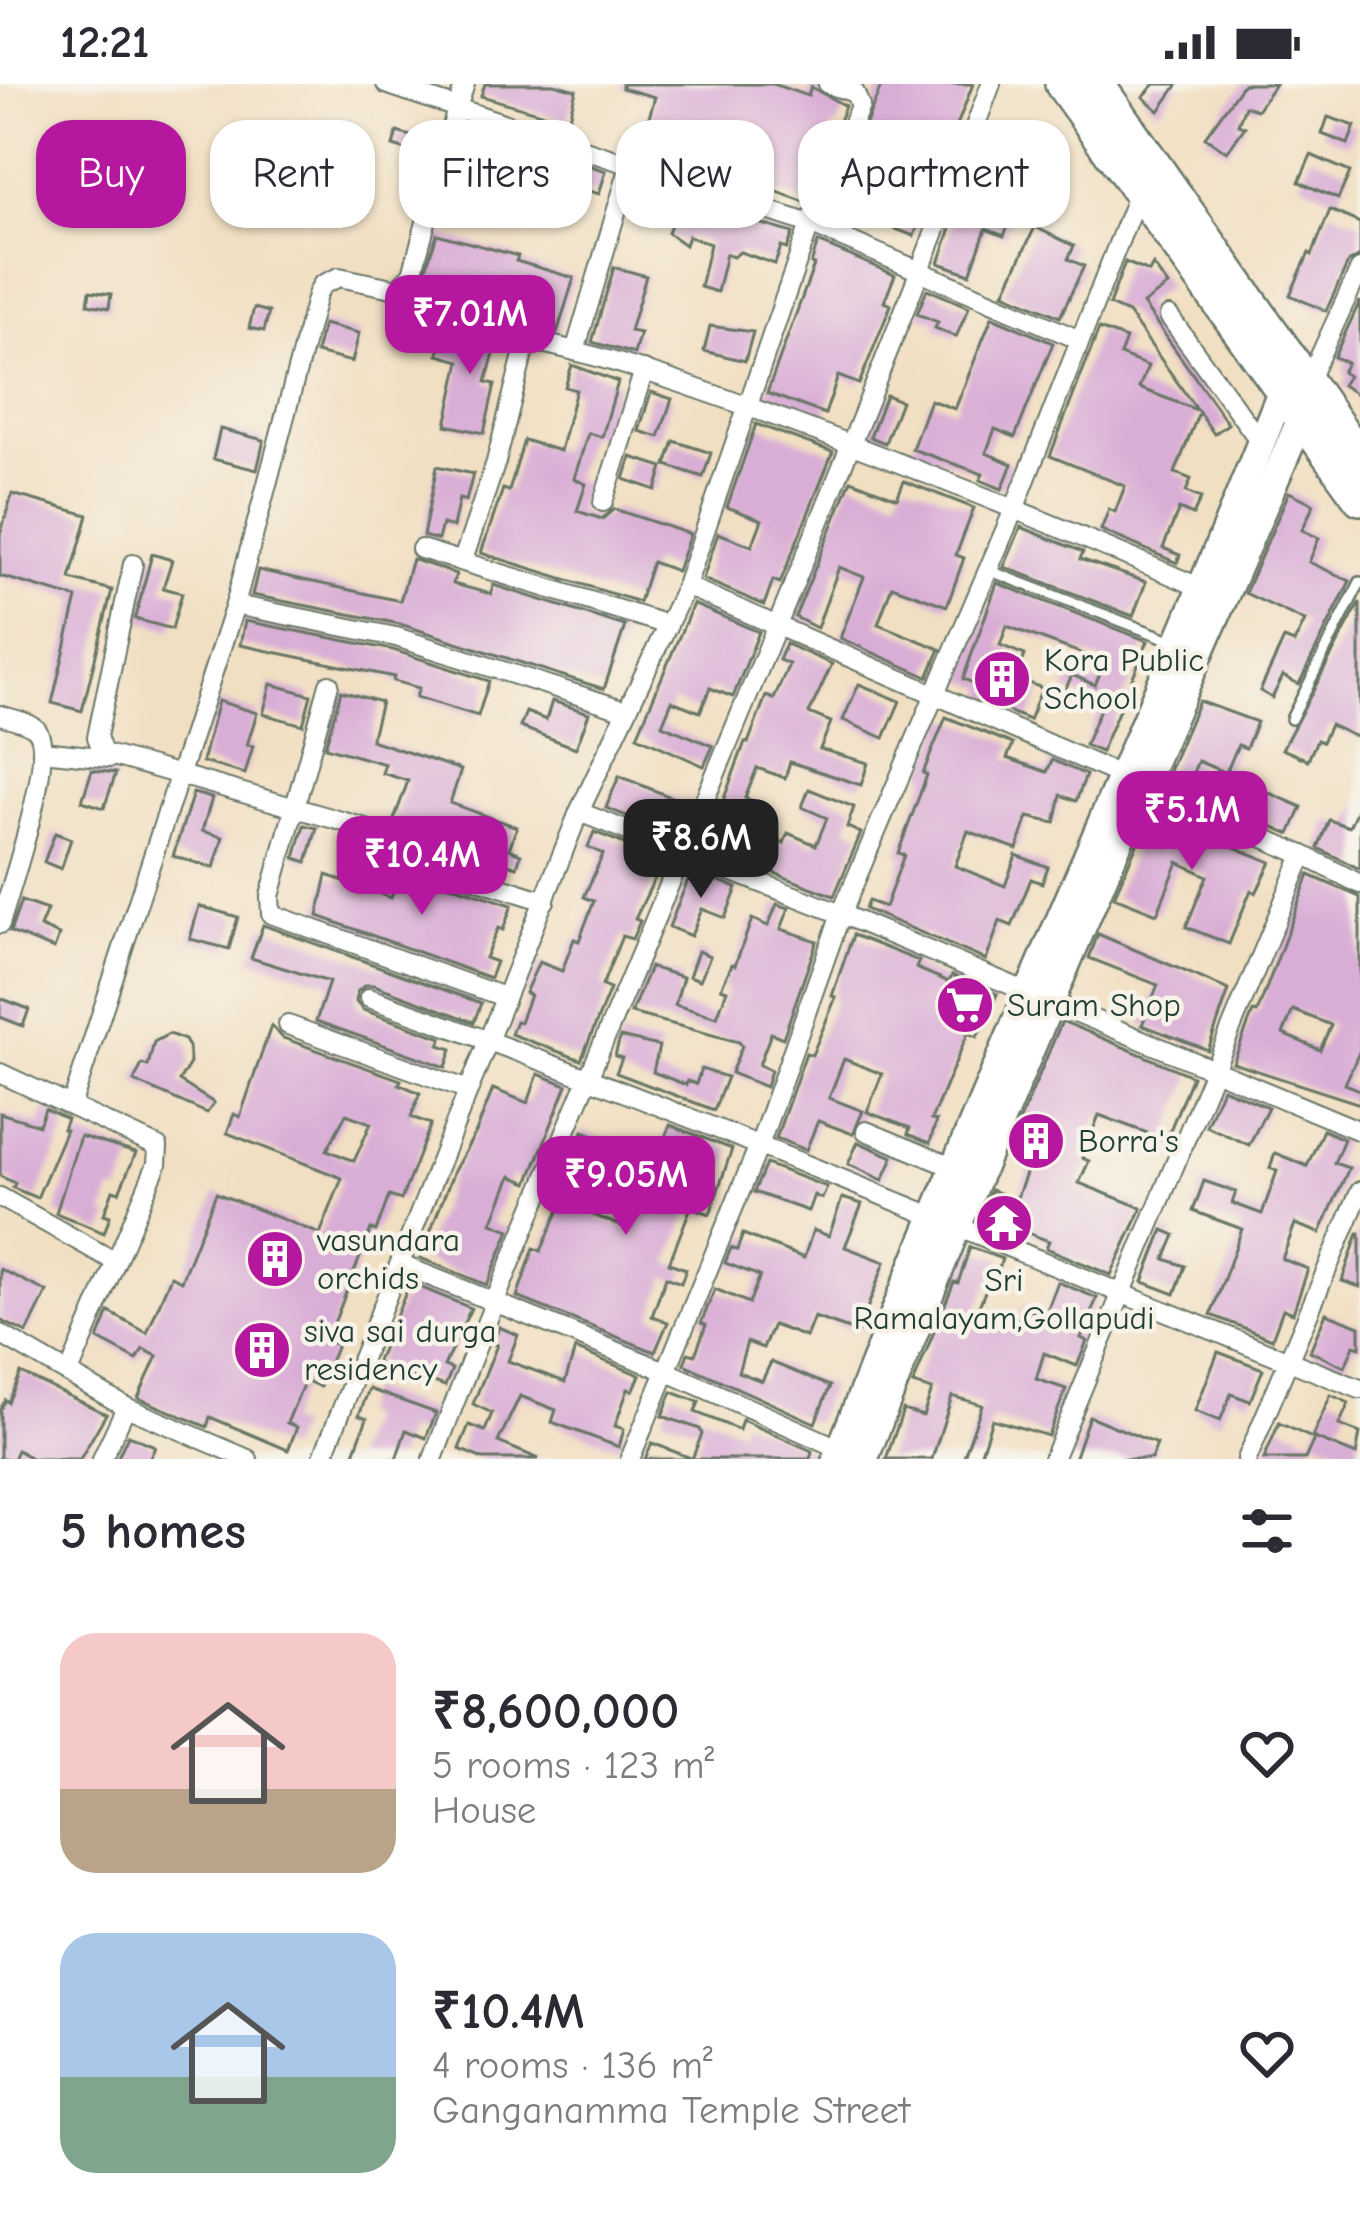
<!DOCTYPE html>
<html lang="en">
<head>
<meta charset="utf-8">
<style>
	:root { --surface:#fff; --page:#f2f2f3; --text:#2b2b33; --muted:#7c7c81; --accent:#b5179e }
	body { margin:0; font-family:"Comic Neue",sans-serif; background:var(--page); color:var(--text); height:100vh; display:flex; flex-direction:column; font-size:45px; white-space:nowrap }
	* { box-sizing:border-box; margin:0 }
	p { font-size:39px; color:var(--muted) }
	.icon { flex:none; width:66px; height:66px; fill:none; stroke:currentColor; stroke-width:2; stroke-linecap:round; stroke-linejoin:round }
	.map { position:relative; height:1375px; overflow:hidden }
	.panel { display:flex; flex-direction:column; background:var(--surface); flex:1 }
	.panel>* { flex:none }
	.banner { position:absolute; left:36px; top:36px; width:1290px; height:108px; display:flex; gap:24px }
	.price { position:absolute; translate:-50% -102px; padding:0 27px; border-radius:24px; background:var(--accent); color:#fff; font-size:39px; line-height:78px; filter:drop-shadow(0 3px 6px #0008) }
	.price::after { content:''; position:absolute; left:50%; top:72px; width:36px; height:27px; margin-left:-18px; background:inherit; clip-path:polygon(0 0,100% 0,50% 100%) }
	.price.active { background:#222; color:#fff }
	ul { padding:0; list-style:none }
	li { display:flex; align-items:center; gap:36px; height:300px; padding:0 60px }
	li span { display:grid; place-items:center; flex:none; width:336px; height:240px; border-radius:36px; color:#555 }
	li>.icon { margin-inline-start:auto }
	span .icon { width:144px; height:144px; fill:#fffc; stroke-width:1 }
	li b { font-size:51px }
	h2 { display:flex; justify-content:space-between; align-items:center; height:144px; padding:0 60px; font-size:51px }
	.tag { padding:0 42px; border-radius:36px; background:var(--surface); box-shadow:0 3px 9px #0004; font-size:42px; line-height:108px }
	.tag.active { background:var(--accent); color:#fff }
	.status { display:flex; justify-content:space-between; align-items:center; height:84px; padding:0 60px; background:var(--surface); direction:ltr }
	.status svg { height:33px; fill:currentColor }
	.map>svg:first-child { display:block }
	.building { fill:#d9aed6; fill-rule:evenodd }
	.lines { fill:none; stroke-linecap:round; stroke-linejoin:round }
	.lane-casing { stroke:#687666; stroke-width:14 }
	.street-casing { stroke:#687666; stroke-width:22 }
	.secondary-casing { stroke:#687666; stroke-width:32 }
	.highway-casing { stroke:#687666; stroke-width:38 }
	.lane { stroke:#fff; stroke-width:9 }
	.street { stroke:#fff; stroke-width:18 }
	.secondary { stroke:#fff; stroke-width:27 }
	.highway { stroke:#fff; stroke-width:33 }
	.labels { text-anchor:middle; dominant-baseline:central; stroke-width:9; stroke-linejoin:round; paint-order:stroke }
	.poi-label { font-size:33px; fill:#1f3d34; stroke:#f7f3e8; text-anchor:start }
</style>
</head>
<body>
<div class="status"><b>12:21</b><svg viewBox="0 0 49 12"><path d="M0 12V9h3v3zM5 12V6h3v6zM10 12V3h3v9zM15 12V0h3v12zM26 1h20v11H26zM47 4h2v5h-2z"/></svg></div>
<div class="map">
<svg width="1360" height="1375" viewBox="0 0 1360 1375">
	<rect width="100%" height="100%" fill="#f7f3e8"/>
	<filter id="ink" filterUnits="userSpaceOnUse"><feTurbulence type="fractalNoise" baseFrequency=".00833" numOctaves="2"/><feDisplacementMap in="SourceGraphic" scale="24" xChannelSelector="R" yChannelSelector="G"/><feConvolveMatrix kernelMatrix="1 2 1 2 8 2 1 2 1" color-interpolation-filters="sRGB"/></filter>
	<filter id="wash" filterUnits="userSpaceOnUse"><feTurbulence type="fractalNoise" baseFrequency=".004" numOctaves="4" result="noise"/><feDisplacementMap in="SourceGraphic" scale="48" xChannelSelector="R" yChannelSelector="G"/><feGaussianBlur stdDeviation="2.7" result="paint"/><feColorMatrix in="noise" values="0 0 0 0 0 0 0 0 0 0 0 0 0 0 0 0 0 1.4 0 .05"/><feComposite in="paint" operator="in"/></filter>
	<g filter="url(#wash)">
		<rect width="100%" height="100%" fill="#f1dfc2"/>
		<g id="blocks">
			<g class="building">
				<path d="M485,0H554L576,6L568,37L481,12Z"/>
				<path d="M622,0H773L808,12L811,3L845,22L837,42L833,41L805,118L666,66L664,71L640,63L655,13L622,4Z"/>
				<path d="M882,0H973L914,152L833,121Z"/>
				<path d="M1155,0H1178L1159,27L1143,13Z"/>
				<path d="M1243,0H1275L1257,26L1245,22L1238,40L1245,43L1227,68L1205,53Z"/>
				<path d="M1328,33L1355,42L1348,60L1322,50Z"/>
				<path d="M990,42L1027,56L1015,86L1028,90L1004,152L986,145L970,190L939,179L954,135L972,141L984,110L967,104Z"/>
				<path d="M467,43L498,52L486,94L455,84Z"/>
				<path d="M397,48L421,55L416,69L393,62Z"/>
				<path d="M558,71L606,87L599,110L550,95Z"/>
				<path d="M1311,71L1350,88L1338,115L1299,98Z"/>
				<path d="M639,98L652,102L644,125L632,121Z"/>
				<path d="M679,116L793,149L787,165L781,163L775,180L740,168L733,173L726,170L717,208L700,203L710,160L688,152L685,161L668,149Z"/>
				<path d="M1330,126L1360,139V172L1348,179L1326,227L1290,211L1309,169L1312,171Z"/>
				<path d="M1035,143L1074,162L1068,175L1084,182L1060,233L1004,209Z"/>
				<path d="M437,150L518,172L516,177L574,194L557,249L509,238L510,232L419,206Z"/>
				<path d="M818,158L895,191L884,218L891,221L859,300L838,292L825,330L767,309L814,181L811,180Z"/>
				<path d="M1125,178L1149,188L1153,181L1168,202L1143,220L1228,340L1214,350L1199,328L1175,389L1191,395L1186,408L1201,414L1193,431L1179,425L1163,464L1180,471L1177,479L1101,446L1109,425L1115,428L1125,402L1050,372L1099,245L1126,255L1120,271L1148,282L1139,304L1197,326L1128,229L1109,221Z"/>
				<path d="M614,183L646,192L630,247L640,249L634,270L592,258Z"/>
				<path d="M927,205L969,223L956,253L935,244L938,238L917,230Z"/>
				<path d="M90,207L111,210L109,224L88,220Z"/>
				<path d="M1360,217V312L1342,301L1348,292L1342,288L1347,279L1334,273Z"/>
				<path d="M254,224L269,228L264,247L249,244Z"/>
				<path d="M992,233L1053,259L1015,353L995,345L986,369L1012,380L1002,405L980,396L983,390L912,365L930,316L955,325Z"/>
				<path d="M323,240L359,249L352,278L316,269Z"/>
				<path d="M446,241L498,255L486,298L495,300L484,349L446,341L460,277L438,271Z"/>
				<path d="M710,242L753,248L745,277L704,267Z"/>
				<path d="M572,281L618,298L602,353L588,349L574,395L586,400L577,427L602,435L614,425L690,450L677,487L652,478L639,518L481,469L503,405L509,407L524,356L560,367L576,306L565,303Z"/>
				<path d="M651,308L672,315L659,353L639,347Z"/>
				<path d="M886,311L901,317L885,359L870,353Z"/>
				<path d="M756,340L833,368L780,499L773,496L764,521L703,495L718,449L752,462L762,436L727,423Z"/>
				<path d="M220,345L264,356L257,386L213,375Z"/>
				<path d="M674,357L711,369L703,393L666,381Z"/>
				<path d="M631,373L663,383L656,406L624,395Z"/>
				<path d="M437,382L473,390L466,417L459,415L453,443L442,440L438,456L423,452Z"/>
				<path d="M851,396L897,414L904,397L974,424L956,471L964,474L947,522L892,502L878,540L940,565L928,593L840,554L864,493L839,483L817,544L795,533Z"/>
				<path d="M1289,408L1314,420L1302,446L1319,454L1309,478L1350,497L1299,600L1283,592L1272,614L1260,607L1284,555L1294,559L1305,537L1245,509Z"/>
				<path d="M12,410L88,431L70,495L112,506L82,627L52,619L77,514L0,492V452Z"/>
				<path d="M1021,443L1083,468L1080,475L1146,498L1133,532L1004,483Z"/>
				<path d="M152,470L172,476L163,504L182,509L172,545L135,535Z"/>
				<path d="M412,475L456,490L453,500L491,510L493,501L625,542L604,605L400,540L252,511L258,486L400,517Z"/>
				<path d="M997,499L1148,557L1101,668L1085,661L1102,620L1065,606L1072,591L1095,601L1105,578L1007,542L1000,561L1025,571L1016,594L1042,604L1029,636L982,616L986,604L963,595Z"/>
				<path d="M1360,518V645L1356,653L1330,641L1322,658L1317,656L1308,676L1282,665Z"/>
				<path d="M693,520L759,548L733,613L710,604L700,628L672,617L662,641L713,662L704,682L637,652Z"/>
				<path d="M245,537L393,566L489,597L478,632L416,613L419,604L393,597L394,593L240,561Z"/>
				<path d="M786,560L832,580L809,629L831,638L820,665L868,679L861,701L790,678L785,694L757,684L745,714L759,720L749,745L784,759L788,749L816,761L827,734L802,723L809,705L854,723L847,743L861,749L834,812L706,763L745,658L748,659L766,612L774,615L789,580L779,576Z"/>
				<path d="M271,600L311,611L303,641L263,630Z"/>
				<path d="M859,600L900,617L884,654L843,636Z"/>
				<path d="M341,607L381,618L371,656L461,686L450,719L517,743L509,765L521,770L517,783L476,769L472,780L387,755L408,697L382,689L385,680L325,663Z"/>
				<path d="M218,617L257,629L247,661L253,662L245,690L202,678Z"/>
				<path d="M552,617L589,629L576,664L520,643L526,628L546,636Z"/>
				<path d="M1199,617L1257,638L1246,664L1238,661L1226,689L1198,677L1186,705L1165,696Z"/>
				<path d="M946,633L1013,660L1007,674L1047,688L1052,676L1086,691L1076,717L1061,711L1055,739L1028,733L1017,765L968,747L955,782L1005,802L1016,771L1048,783L1042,799L1031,795L1012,842L1000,837L986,876L865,825L868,817L885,823L904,771L898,769L927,691L923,689Z"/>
				<path d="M92,686L116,689L104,724L82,717Z"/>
				<path d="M1225,690L1302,723L1290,750L1213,716Z"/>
				<path d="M619,692L688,720L675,751L606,724Z"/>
				<path d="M193,709L212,714L202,747L223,753L214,784L173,772Z"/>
				<path d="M1360,719V785L1318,764L1329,736L1349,743Z"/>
				<path d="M1154,721L1207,744L1204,751L1271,778L1256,809L1251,806L1229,860L1186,843L1207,792L1178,778L1157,830L1114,813Z"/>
				<path d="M304,741L317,744L307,778L295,774Z"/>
				<path d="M594,748L664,775L635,835L640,837L632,855L622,852L602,902L610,905L581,976L511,950L516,937L520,938L530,911L525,909L539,878L562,887L574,855L579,857L594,817L584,813L603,770L588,763Z"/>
				<path d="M55,749L71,755L61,785L44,778Z"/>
				<path d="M402,786L512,821L503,846L498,844L485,874L496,878L490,894L318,832L327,791L391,814Z"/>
				<path d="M692,786L737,804L725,834L702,825L691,852L669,843Z"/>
				<path d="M1309,791L1360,813V966L1345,1000L1360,1006V1020L1233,979L1253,928L1257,929ZM1293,926L1331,941L1320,966L1283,950Z"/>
				<path d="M21,817L47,826L40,843L59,851L54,865L10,848Z"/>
				<path d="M777,820L789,824L781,845L817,857L783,954L771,949L759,981L771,986L766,1003L731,989L742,962L739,958L631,929L650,883L683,893L675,921L717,933L727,906L721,904L732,880L735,881L752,835L768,842Z"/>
				<path d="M199,822L238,833L229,865L190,855Z"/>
				<path d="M263,841L481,919L474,938L374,901H365L357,908L356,918L363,926L442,954L439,961L452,965L446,983L316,937L329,898L251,874Z"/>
				<path d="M1098,850L1229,906L1208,966L1142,941L1158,901L1089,874Z"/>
				<path d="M853,851L919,877L916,884L949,898L952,891L997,910L977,953L968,949L931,1036L936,1037L930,1059L908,1050L910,1044L867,1028L882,990L844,975L829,1014L863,1027L853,1050L818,1037L806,1066L776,1054L806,969L812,971L836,913L832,912Z"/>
				<path d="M698,867L710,872L700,896L689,892Z"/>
				<path d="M0,914L29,925L23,942L0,933Z"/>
				<path d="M1062,937L1192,992L1166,1056L1099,1031L1082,1074L1089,1077L1079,1099L1142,1124L1111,1191L1046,1164L1049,1157L981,1131L991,1106L1016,1116L1034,1069L1010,1060Z"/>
				<path d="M271,942L283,954L401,996L399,1000L420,1009L411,1033L431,1040L401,1116L389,1112L376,1147L371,1145L327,1257L337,1261L320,1303L305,1296L287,1339L297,1343L288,1366L210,1333L207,1343L138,1314L157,1272L143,1265L137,1276L98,1255L109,1228L147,1249L171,1192L181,1197L216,1109L320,1150L342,1094L227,1049L234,1030L240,1033ZM346,1030L371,1039L354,1077L327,1066Z"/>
				<path d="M169,950L185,956L189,963L190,979L179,997L214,1019L207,1029L134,997L142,980L148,982L154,958Z"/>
				<path d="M620,953L659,962L653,988L686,1001L687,997L696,1000L701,985L727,993L714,1026L616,989L622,974L615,972Z"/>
				<path d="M538,990L567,1001L528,1099L511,1092L492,1139L510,1146L487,1201L420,1174L454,1087L476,1048L493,1005L528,1019Z"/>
				<path d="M1222,1004L1268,1023L1249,1061L1206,1042Z"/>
				<path d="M45,1025L67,1035L63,1045L66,1046L37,1114L13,1104L15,1099L0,1092V1029L39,1041Z"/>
				<path d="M670,1041L732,1065L710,1130L691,1123L669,1179L686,1185L681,1199L666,1193L652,1232L668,1238L655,1268L517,1213L534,1164L541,1167L562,1119L629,1145L645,1102L589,1078L587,1083L571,1076L583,1047L656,1076Z"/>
				<path d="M1323,1046L1344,1055L1334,1079L1349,1084L1320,1149L1295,1140L1282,1175L1308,1185L1293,1229L1283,1225L1272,1255L1211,1231L1242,1145L1193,1127L1204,1097L1236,1108L1232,1119L1262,1130L1277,1087L1270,1084L1275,1069L1307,1082Z"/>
				<path d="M80,1052L136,1069L119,1108L113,1106L104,1130L110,1132L104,1149L56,1129Z"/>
				<path d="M858,1058L893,1073L883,1096L848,1080Z"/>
				<path d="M766,1080L827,1103L822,1115L814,1111L808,1127L754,1108Z"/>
				<path d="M842,1114L862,1120L845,1163L885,1178L858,1248L814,1233L806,1253L773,1241L763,1264L747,1258L738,1288L762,1297L771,1278L830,1302L815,1339L684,1280L688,1269L695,1271L706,1241L701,1239L715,1205L749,1219L760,1192L725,1179L731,1164L737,1166L743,1150L804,1174L813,1146L829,1152Z"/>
				<path d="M1163,1146L1175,1151L1165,1175L1185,1182L1175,1210L1143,1198Z"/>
				<path d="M1358,1149H1360V1203L1342,1197Z"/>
				<path d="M970,1163L1002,1175L995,1197L990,1195L978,1225L1016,1240L1023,1223L1045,1232L1058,1198L1097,1214L1081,1254L1087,1257L1077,1282L1044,1269L1036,1295L1066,1305L1048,1352L992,1335L979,1375H963L982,1321L952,1312L932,1375H886L903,1326L923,1332L932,1306L913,1300L954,1198L958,1199Z"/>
				<path d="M0,1185L47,1208L27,1249L0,1236Z"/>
				<path d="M410,1199L471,1224L444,1282L452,1285L445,1302L426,1295L424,1298L376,1279Z"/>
				<path d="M1326,1229L1360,1242V1263L1354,1261L1345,1283L1310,1267Z"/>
				<path d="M499,1243L518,1251L508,1277L565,1298L575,1265L640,1291L633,1307L628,1305L615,1342L624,1345L619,1363L552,1338L556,1326L520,1312L498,1358L539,1375H483L459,1365L469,1341L485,1347L492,1329L473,1320L497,1261L493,1260Z"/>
				<path d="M1218,1268L1263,1285L1250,1317L1231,1310L1220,1337L1195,1327Z"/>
				<path d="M21,1289L106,1330L80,1375H33L17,1366L13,1375H0V1326L5,1316L8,1318Z"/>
				<path d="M369,1305L436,1329L426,1354L406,1346L396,1375H352L367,1334L359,1331Z"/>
				<path d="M672,1308L699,1318L695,1328L739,1346L742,1336L812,1367L810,1375H692L702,1350L700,1345L662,1332Z"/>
				<path d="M1331,1311L1349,1319L1339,1341L1360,1349L1356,1371L1312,1353Z"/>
				<path d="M1089,1332L1157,1360L1151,1375H1074Z"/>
				<path d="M1279,1339L1314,1355L1305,1375H1264Z"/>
				<path d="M128,1351L155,1362L149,1375H117Z"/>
				<path d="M652,1359L691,1374V1375H645Z"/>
			</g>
		</g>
	</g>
	<g filter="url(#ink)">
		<use href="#blocks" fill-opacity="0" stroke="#687666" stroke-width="3"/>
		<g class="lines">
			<defs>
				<g id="lane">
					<path d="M988,486L1173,557"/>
					<path d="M1291,635L1360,498"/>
				</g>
				<g id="street">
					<path d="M465,0L457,24L810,140L1080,256"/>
					<path d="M1169,232L1261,359"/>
					<path d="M575,267L631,78"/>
					<path d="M1306,302L1360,185"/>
					<path d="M603,418L644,286"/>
					<path d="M421,465L668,541"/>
					<path d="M463,476L496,378L524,267L530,261L542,259C627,278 707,308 788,337C927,388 1063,444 1199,503"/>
					<path d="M133,480L97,653L103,669L362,743"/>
					<path d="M686,502L1303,771"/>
					<path d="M235,521L396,553L625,626"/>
					<path d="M329,600L270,812L271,830L504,913"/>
					<path d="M0,631C11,635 27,637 36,645C58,668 9,808 0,840"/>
					<path d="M42,667L110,674"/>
					<path d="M579,728L841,830L1360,1047"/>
					<path d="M403,772L545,817"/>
					<path d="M369,914C705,1031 1029,1176 1360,1305"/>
					<path d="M288,941L466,1005"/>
					<path d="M0,989L158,1063L157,1080L69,1289"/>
					<path d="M72,1020L235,521L317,211L322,201L339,193L397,205L412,190L457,24L386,0"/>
					<path d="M866,1047L957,1085"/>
					<path d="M0,1113L114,1177"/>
					<path d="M402,1181L668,1288L847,1368"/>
					<path d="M0,1250L126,1323L248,1375"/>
					<path d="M102,1375L126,1323"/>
					<path d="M322,1375L579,728L686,502L810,140L860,22L855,9L828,0"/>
					<path d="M433,1375C494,1213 563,1055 630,895C754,598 879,301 991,0"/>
					<path d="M630,1375L760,1059L841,830L1015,423L1138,109"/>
					<path d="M1053,1375L1303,771L1360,800"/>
					<path d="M1247,1375L1360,1107"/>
				</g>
				<g id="secondary">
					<path d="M837,1375C976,1014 1140,665 1282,306"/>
					<path d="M864,1375C1001,1024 1152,679 1302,333"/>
				</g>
				<g id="highway">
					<path d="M1062,0L1360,414"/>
					<path d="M1097,0L1360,374"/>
				</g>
			</defs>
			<use href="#lane" class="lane-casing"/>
			<use href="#street" class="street-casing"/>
			<use href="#secondary" class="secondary-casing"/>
			<use href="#highway" class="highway-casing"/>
			<use href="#lane" class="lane"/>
			<use href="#street" class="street"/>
			<use href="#secondary" class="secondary"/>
			<use href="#highway" class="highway"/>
		</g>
	</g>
	<defs>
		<symbol id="building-disc" viewBox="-11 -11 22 22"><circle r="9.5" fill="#b5179e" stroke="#f7f3e8"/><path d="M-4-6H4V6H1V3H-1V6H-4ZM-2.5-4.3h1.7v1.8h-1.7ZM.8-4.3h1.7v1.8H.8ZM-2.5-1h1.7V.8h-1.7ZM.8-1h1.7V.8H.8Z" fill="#fff"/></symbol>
		<symbol id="supermarket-disc" viewBox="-11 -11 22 22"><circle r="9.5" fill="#b5179e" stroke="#f7f3e8"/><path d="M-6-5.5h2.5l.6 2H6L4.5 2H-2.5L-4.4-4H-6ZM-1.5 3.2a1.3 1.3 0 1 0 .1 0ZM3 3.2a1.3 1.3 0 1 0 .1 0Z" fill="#fff"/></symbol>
		<symbol id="temple-disc" viewBox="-11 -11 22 22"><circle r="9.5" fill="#b5179e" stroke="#f7f3e8"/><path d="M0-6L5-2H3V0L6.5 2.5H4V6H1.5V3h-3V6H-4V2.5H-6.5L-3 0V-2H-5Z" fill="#fff"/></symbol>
	</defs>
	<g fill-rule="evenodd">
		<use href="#building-disc" x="969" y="562" width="66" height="66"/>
		<use href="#supermarket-disc" x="932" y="888" width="66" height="66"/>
		<use href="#building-disc" x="1003" y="1024" width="66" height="66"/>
		<use href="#temple-disc" x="971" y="1106" width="66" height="66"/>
		<use href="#building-disc" x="242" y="1142" width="66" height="66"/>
		<use href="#building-disc" x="229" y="1233" width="66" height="66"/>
	</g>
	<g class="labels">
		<g class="poi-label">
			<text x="1044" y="576">Kora Public<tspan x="1044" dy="38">School</tspan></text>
			<text x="1007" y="921">Suram Shop</text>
			<text x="1078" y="1057">Borra's</text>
			<text x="317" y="1156">vasundara<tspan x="317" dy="38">orchids</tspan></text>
			<text x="1004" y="1196" text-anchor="middle">Sri<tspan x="1004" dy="38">Ramalayam,Gollapudi</tspan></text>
			<text x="304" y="1247">siva sai durga<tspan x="304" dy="38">residency</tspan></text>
		</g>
	</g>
</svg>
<b class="price" style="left:470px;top:293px">₹7.01M</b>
<b class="price" style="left:1192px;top:789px">₹5.1M</b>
<b class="price active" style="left:701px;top:817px">₹8.6M</b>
<b class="price" style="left:422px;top:834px">₹10.4M</b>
<b class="price" style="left:626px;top:1154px">₹9.05M</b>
<div class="banner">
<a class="tag active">Buy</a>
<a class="tag">Rent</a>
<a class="tag">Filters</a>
<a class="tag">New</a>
<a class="tag">Apartment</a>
</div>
</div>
<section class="panel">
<h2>5 homes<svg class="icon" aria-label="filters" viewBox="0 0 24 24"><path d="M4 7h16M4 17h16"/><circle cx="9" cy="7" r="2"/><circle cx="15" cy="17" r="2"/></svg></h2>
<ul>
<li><span style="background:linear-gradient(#f6c9c9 65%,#b9a48a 0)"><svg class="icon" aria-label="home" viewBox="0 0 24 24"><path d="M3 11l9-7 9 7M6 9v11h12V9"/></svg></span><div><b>₹8,600,000</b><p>5 rooms · 123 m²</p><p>House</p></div><svg class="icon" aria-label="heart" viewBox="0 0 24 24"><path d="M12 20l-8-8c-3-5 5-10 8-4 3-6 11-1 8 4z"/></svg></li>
<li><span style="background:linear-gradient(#a9c7e8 60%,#7fa58c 0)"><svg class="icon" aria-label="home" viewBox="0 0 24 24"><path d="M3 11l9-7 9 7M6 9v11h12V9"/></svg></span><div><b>₹10.4M</b><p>4 rooms · 136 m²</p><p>Ganganamma Temple Street</p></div><svg class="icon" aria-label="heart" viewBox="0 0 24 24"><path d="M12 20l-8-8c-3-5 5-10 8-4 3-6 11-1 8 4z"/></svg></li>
</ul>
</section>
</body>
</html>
